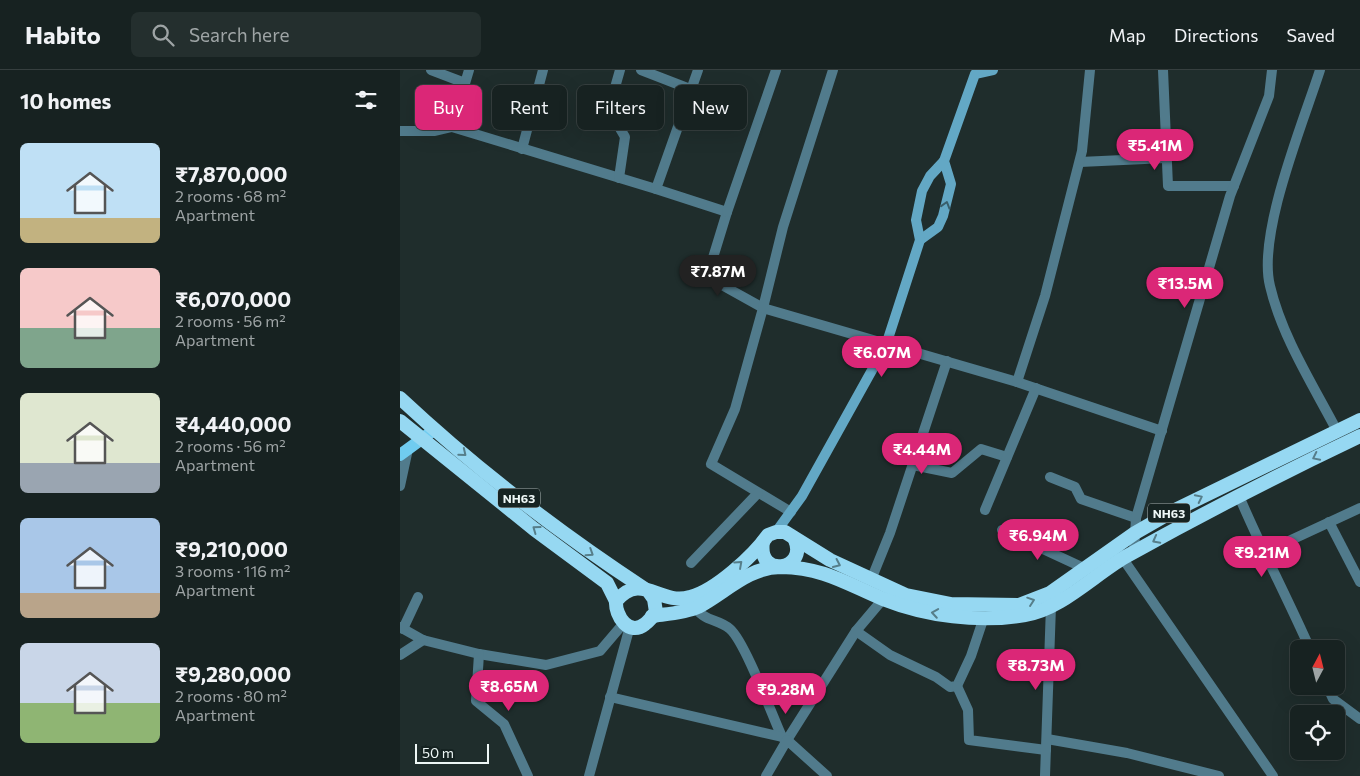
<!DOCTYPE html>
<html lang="en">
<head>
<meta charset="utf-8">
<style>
	:root { --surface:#172221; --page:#242f2e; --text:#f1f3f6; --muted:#9ea4a5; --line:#363f3f; --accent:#db2777 }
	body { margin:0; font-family:Commissioner,sans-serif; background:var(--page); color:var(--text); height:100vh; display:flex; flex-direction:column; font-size:19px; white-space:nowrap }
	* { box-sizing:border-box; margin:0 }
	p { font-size:16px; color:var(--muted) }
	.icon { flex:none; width:28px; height:28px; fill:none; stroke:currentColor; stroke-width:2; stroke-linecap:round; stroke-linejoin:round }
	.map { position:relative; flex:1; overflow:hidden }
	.panel { display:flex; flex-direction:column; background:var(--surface); width:400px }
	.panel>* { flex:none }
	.banner { position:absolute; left:15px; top:15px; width:475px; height:45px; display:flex; gap:10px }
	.needle { width:32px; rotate:7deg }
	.fabs { position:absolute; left:890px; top:570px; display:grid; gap:10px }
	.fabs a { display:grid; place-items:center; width:55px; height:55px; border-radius:8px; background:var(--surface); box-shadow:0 5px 20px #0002,0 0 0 1px var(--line); font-size:25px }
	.scale { position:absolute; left:15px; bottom:12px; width:74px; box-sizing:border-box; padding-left:5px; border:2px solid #eef7f6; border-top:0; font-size:14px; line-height:18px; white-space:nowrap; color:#eef7f6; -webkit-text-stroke:4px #162322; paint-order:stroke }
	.price { position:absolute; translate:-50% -42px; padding:0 11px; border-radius:18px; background:var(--accent); color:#fff; font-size:16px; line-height:32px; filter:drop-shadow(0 1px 2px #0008) }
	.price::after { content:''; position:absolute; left:50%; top:30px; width:15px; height:11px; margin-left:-8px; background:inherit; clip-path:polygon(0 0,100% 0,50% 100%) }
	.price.active { background:#222; color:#fff }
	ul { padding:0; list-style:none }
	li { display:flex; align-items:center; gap:15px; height:125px; padding:0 20px }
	li span { display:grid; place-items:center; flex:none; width:140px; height:100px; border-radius:8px; color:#555 }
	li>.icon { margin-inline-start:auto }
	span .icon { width:60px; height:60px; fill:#fffc; stroke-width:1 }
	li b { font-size:21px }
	h2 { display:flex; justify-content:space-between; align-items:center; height:60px; padding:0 20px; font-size:21px }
	.pill { padding:0 18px; border-radius:8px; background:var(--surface); box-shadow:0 5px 20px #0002,0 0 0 1px var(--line); font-size:18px; line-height:45px }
	.pill.active { background:var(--accent); color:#fff }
	header { display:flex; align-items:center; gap:30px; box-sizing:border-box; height:70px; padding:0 25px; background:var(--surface); border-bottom:1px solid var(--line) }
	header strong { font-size:24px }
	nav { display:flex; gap:28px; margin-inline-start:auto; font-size:18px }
	.search { width:350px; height:45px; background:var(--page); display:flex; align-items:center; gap:12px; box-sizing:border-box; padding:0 18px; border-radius:8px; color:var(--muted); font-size:19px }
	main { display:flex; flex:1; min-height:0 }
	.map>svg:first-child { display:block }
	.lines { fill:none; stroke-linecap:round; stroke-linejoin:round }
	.minor { stroke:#517b8c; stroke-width:10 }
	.tertiary { stroke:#517b8c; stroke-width:10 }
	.secondary { stroke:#63a8c5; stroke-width:10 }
	.primary { stroke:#70ccf0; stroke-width:12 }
	.trunk { stroke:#96d8f2; stroke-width:14 }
	.oneway { stroke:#395f6b }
	.oneway2 { stroke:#567e8a }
	.labels { text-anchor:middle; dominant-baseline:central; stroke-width:5; stroke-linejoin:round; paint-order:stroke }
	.shield { fill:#162322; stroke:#adb7b6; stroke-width:1 }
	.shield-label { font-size:12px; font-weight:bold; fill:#eef7f6 }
</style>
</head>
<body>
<header>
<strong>Habito</strong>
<div class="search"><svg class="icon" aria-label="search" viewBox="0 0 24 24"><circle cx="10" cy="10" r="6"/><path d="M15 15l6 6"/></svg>Search here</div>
<nav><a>Map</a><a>Directions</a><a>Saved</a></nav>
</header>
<main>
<section class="panel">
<h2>10 homes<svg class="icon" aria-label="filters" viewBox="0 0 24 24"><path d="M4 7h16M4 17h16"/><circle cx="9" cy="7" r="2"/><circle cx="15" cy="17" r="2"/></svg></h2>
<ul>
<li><span style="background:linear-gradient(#bfe0f5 75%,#c2b280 0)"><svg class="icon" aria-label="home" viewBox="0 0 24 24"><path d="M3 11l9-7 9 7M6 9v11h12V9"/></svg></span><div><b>₹7,870,000</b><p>2 rooms · 68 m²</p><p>Apartment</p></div></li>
<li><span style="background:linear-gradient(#f6c9c9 60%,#7fa58c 0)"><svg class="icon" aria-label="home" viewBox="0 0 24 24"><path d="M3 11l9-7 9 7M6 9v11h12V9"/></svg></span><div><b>₹6,070,000</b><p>2 rooms · 56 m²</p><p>Apartment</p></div></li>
<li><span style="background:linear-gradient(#dfe7d0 70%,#9aa5b1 0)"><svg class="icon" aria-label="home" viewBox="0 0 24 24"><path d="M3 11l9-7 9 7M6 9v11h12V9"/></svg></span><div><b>₹4,440,000</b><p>2 rooms · 56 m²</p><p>Apartment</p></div></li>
<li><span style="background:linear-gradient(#a9c7e8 75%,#b9a48a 0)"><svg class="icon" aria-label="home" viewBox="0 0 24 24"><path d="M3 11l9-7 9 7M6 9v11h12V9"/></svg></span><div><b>₹9,210,000</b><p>3 rooms · 116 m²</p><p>Apartment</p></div></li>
<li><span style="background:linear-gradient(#c9d6e8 60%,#8fb573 0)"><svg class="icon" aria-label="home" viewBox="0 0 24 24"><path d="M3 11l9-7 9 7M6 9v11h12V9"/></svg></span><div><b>₹9,280,000</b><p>2 rooms · 80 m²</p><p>Apartment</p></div></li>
</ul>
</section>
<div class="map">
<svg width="960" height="706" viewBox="0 0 960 706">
	<rect width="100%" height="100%" fill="#1f2d2c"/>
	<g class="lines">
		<g class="minor">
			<path d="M31,0L65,13"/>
			<path d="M69,0L52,57L256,119"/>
			<path d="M241,0L290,19"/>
			<path d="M298,0L256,119L327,142L308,204L311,209L363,238L335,339L311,394L391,442"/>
			<path d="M433,0L383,157L363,238L617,312L762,361"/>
			<path d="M763,0L768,116H834"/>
			<path d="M920,0C903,53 857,164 870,216C882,267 913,315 937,361"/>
			<path d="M0,61H35L52,57"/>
			<path d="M122,79L143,0"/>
			<path d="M680,92L766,88"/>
			<path d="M219,108L225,67L211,43L210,35L220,0"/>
			<path d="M327,142L376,0"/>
			<path d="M617,312L645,226L682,81L690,0"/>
			<path d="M513,395L552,403L581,379L607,387"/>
			<path d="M650,407L675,417L681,429L736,448"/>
			<path d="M0,416L8,379"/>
			<path d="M839,426C861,478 887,527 910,579"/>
			<path d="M585,440L636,318"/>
			<path d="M929,452L960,512"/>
			<path d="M602,460L686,499"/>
			<path d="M734,482L736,448L830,126L869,26L872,0"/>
			<path d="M863,483L960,438"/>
			<path d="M291,493L358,423"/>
			<path d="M471,510L490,463L547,291"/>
			<path d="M292,533C305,554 316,547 330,559C345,572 372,645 382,667L387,670L456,561L483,529"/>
			<path d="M0,557L23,570L79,584L146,595L200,581L223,554"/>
			<path d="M3,559L18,527"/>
			<path d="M456,561L490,585L536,607L550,617L557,616L571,586L584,547"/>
			<path d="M79,584L76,631L104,654L128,706"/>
			<path d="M0,585L23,570"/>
			<path d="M557,616L568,640L569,670L646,680"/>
			<path d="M927,616L933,629L960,649"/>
			<path d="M210,627L382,667"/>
			<path d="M647,669L727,683L819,706"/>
			<path d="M366,706L387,670L427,706"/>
			<path d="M645,706L651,536"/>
		</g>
		<g class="tertiary">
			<path d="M719,483L873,706"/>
			<path d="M189,706L230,556"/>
		</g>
		<g class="secondary">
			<path d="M520,170L538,157L543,146L551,114L544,91L575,4L593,0"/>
			<path d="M376,462L402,426L486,275L520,170L516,150L522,121L530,106L544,91"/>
		</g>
		<path class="primary" d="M0,385L34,360"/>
		<g class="trunk">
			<path d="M0,328C76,399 158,462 245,519"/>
			<path d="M0,351L134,459L207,513L216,531"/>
			<path d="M363,472C357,509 408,500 395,470"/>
			<path d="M249,522L254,529L256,542C253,546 249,551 245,554C229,567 215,546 216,531C242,501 259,536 290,527C315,521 353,486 368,465L376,462H385L430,490L506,525L551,534L619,535L650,523L735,463L775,440L960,350"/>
			<path d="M252,546C266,544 285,543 298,537C325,523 348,497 381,497C424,498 445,513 483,529C526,546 579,553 625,545C660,540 694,505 725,487C802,444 880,404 960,366"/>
		</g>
	</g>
	<defs><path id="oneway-chevron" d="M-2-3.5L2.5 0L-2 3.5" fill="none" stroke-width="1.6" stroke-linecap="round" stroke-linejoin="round" transform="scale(1.25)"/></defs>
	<use class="oneway" href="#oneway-chevron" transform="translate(546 135) rotate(-73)"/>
	<g class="oneway2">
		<use href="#oneway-chevron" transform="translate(63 383) rotate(39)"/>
		<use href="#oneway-chevron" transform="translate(916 387) rotate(154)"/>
		<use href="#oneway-chevron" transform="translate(799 428) rotate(-26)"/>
		<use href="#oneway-chevron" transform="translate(136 459) rotate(-144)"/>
		<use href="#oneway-chevron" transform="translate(756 470) rotate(152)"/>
		<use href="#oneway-chevron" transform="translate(190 483) rotate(33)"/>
		<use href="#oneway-chevron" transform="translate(339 494) rotate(-42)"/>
		<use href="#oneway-chevron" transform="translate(437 494) rotate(25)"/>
		<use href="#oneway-chevron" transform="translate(631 531) rotate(-19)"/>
		<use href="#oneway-chevron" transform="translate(535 543) rotate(-171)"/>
	</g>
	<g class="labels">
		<g class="shield">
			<rect x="98" y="418.5" width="42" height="19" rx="4"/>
			<rect x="748" y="433.5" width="42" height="19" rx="4"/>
		</g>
		<g class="shield-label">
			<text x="119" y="428">NH63</text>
			<text x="769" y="443">NH63</text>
		</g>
	</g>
</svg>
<div class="fabs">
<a><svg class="needle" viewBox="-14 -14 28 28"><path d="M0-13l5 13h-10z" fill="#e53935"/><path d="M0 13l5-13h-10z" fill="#9ea4a5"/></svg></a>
<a><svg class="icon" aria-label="locate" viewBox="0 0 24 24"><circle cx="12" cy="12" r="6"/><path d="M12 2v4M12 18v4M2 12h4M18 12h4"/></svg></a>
</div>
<div class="scale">50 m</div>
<b class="price" style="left:755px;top:101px">₹5.41M</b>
<b class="price active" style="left:318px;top:227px">₹7.87M</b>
<b class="price" style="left:785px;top:239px">₹13.5M</b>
<b class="price" style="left:482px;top:308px">₹6.07M</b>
<b class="price" style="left:522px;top:405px">₹4.44M</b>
<b class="price" style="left:638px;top:491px">₹6.94M</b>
<b class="price" style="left:862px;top:508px">₹9.21M</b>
<b class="price" style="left:636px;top:621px">₹8.73M</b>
<b class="price" style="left:109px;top:642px">₹8.65M</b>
<b class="price" style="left:386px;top:645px">₹9.28M</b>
<div class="banner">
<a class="pill active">Buy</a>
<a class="pill">Rent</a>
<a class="pill">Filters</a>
<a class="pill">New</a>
</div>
</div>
</main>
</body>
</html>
